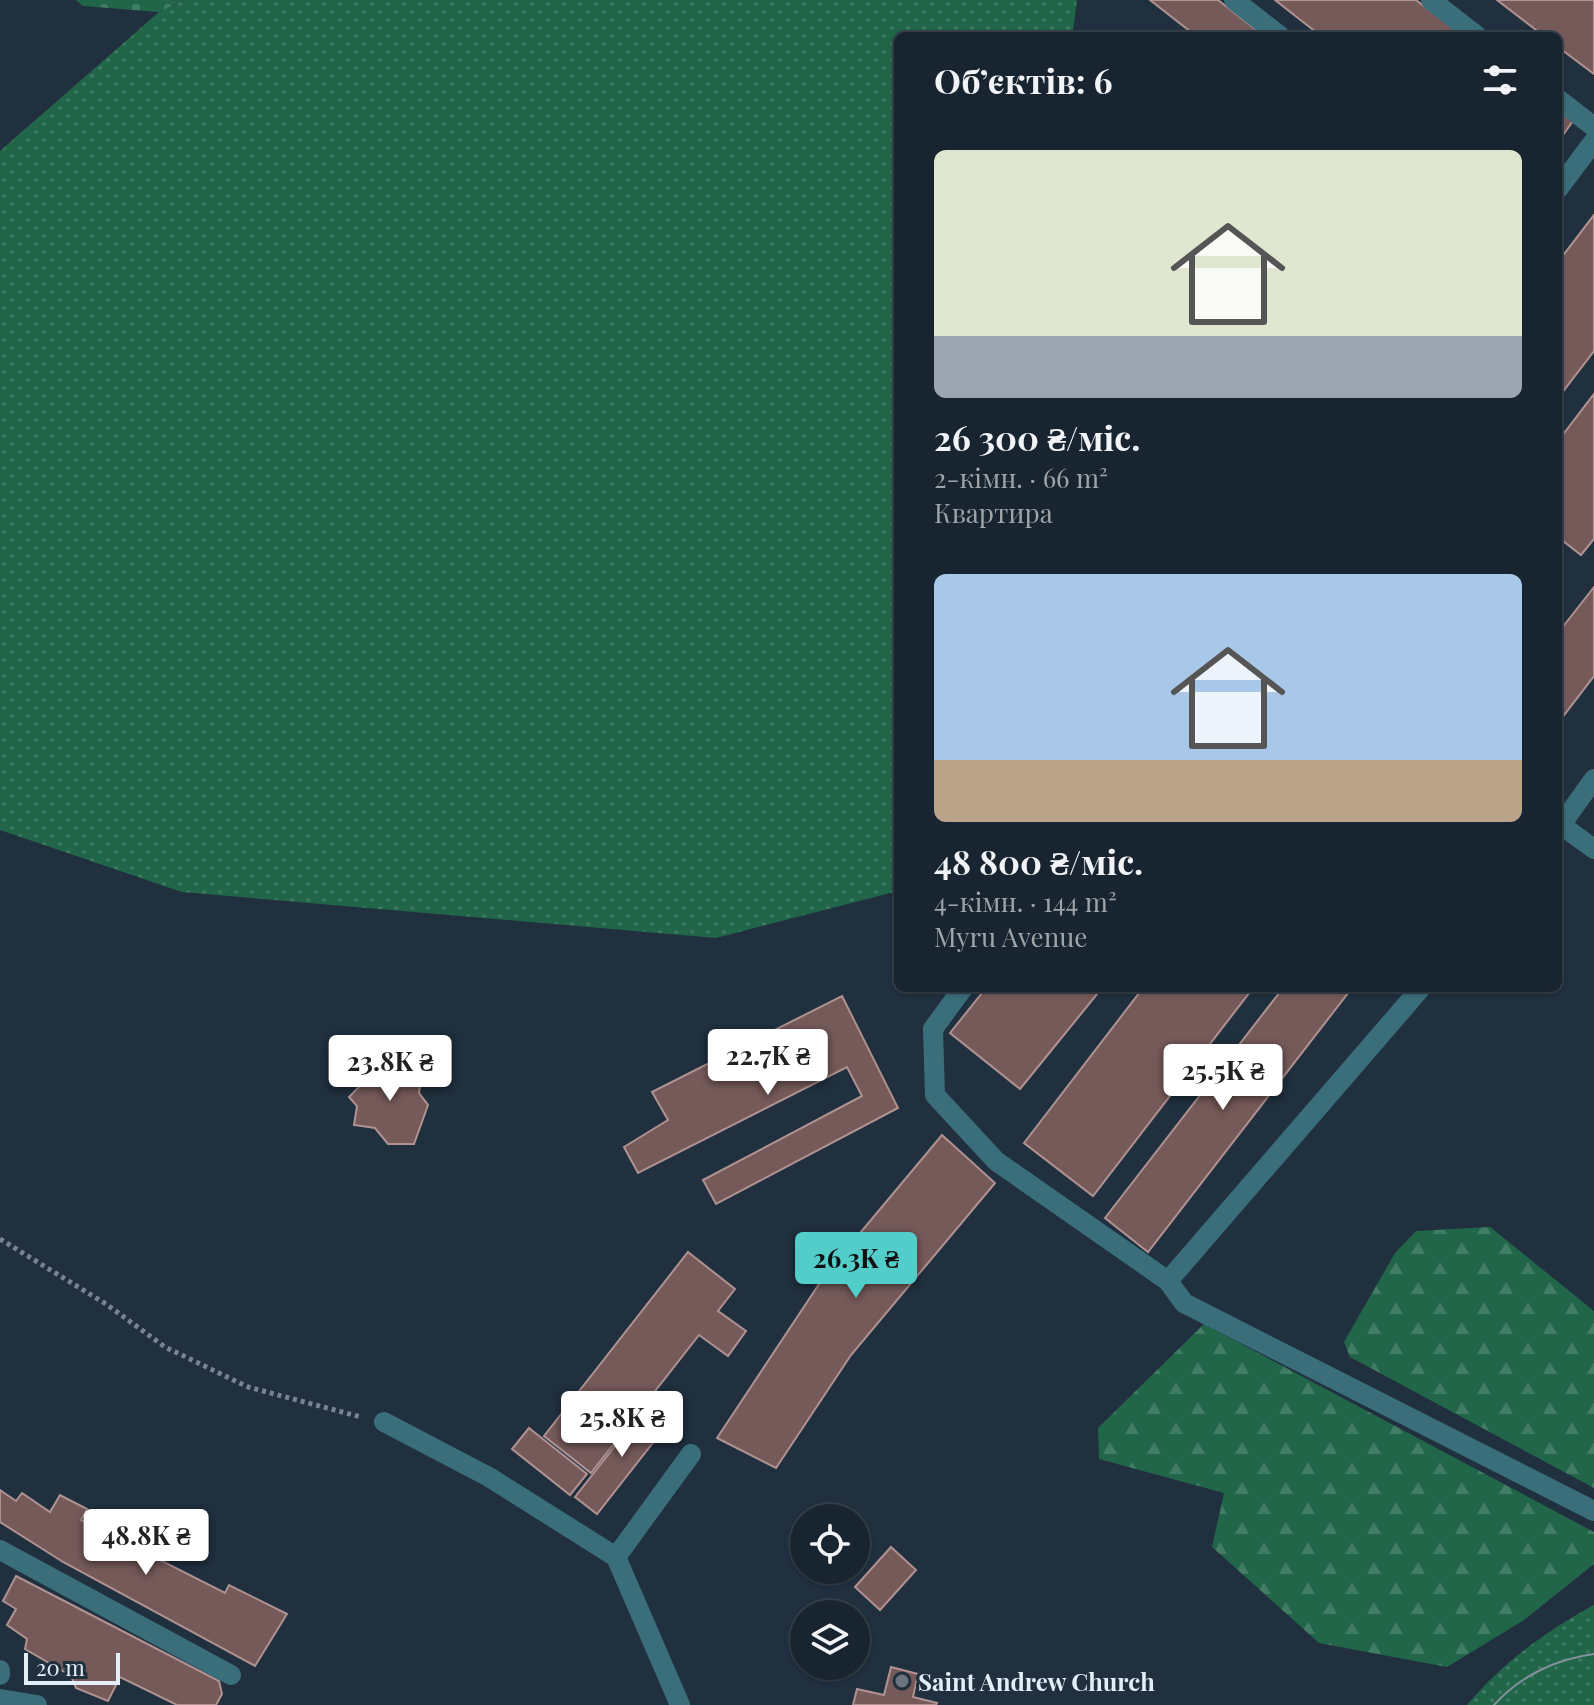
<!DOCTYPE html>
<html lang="uk">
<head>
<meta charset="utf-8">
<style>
	:root { --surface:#18242f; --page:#212c37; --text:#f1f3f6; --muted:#9fa4aa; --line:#36414b; --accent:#53cdca }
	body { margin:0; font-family:"Playfair Display",serif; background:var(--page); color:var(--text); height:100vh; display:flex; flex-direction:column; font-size:30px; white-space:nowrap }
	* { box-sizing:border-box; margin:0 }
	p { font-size:26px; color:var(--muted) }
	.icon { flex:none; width:44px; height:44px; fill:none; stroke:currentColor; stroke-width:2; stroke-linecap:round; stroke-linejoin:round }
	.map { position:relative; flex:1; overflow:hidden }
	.drawer { position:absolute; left:894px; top:32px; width:668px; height:960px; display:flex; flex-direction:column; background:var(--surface); border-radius:12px; box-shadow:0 2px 6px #0004,0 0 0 2px var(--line) }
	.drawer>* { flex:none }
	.buttons { position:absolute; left:790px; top:1504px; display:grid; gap:16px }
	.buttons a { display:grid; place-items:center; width:80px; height:80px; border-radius:50%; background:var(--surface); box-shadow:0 2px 6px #0004,0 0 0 2px var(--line); font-size:40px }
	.scale { position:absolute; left:24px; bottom:20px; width:96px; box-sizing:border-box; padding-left:8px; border:4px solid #e4eef8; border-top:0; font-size:22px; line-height:28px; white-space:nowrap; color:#e4eef8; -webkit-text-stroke:6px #20303f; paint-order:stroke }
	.price { position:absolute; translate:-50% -68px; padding:0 18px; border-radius:8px; background:#fff; color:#222; font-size:26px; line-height:52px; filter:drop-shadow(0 2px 4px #0008) }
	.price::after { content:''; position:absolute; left:50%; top:48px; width:24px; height:18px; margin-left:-12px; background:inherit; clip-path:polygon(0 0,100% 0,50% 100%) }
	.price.active { background:var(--accent); color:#111 }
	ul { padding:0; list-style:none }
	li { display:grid; align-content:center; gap:16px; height:424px; padding:0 40px }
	li span { display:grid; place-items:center; height:248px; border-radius:12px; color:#555 }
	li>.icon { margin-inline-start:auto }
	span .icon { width:144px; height:144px; fill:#fffc; stroke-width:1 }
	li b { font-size:34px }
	h2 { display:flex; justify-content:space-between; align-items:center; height:96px; padding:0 40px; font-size:34px }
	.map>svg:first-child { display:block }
	.green { fill:url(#green-dots) }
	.forest { fill:url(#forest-firs) }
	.cemetery { fill:url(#cemetery-stones) }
	.building { fill:#755a59; stroke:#af9291; stroke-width:2 }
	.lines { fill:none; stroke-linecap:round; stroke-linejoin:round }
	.path { stroke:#778591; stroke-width:5; stroke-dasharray:4 4; stroke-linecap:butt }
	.minor { stroke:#3b6e7b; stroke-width:20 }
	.tram { stroke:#84919d; stroke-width:2 }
	.worship-dot { fill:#6b7280; stroke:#20303f; stroke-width:3 }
	.labels { text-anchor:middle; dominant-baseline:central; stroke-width:7; stroke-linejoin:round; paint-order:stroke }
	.poi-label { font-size:24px; font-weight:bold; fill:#e4eef8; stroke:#20303f; text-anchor:start }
</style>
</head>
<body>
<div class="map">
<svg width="1594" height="1705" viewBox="0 0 1594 1705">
	<defs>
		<pattern id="green-dots" width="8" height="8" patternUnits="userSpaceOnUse" patternTransform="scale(2)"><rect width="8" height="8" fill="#216649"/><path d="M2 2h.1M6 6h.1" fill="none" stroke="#417c64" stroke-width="1.8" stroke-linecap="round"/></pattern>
		<pattern id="forest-firs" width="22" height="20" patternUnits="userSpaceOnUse" patternTransform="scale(2)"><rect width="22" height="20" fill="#216649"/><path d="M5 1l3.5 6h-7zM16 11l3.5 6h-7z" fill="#417c64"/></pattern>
		<pattern id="cemetery-stones" width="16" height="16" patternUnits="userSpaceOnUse" patternTransform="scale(2)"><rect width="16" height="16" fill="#216649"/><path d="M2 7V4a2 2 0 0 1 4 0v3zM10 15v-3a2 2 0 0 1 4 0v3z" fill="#417c64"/></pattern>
	</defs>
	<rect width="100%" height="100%" fill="#20303f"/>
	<g class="green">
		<path d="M184,0H1077L1073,30L1075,36H898V891L716,938L182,892L0,830V151L159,12Z"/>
		<path d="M1594,1605V1705H1467C1502,1663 1546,1631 1594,1605Z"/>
	</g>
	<g class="forest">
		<path d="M1490,1227L1594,1311V1488L1350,1357L1344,1342L1395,1253L1416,1231Z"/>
		<path d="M1204,1324L1594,1532V1564L1524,1620L1447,1667L1319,1643L1212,1547L1224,1493L1099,1459L1098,1428Z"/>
	</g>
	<path class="cemetery" d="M76,0H184L159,12L83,6Z"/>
	<g class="building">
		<path d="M1150,0H1218L1264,36H1196Z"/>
		<path d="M1275,0H1416L1463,36H1321Z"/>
		<path d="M1497,0H1594V74L1558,47V36H1544Z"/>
		<path d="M1558,109L1573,121L1558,142Z"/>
		<path d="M1594,215V351L1558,398V262Z"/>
		<path d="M1594,394V539L1581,555L1558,537V441Z"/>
		<path d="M1594,587V676L1558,723V633Z"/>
		<path d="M986,988H1102L1020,1089L950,1033Z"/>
		<path d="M1143,988H1253L1093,1196L1024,1143Z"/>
		<path d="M1283,988H1352L1148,1252L1105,1218Z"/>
		<path d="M842,996L898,1108L716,1204L703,1180L862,1096L847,1067L638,1173L624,1147L668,1120L652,1092Z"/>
		<path d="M391,1056L402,1071L422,1073L419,1093L428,1105L414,1144H388L375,1128L354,1125L357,1106L349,1097L359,1087L362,1066L379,1068Z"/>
		<path d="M942,1135L995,1183L851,1355L776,1468L717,1438L825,1275Z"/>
		<path d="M688,1252L735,1289L718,1311L746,1331L728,1356L699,1335L591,1473L544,1436Z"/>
		<path d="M648,1404L670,1421L597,1514L575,1497Z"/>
		<path d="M529,1428L587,1474L570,1495L512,1449Z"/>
		<path d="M0,1490L16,1501L22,1493L50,1512L60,1495L87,1509L81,1520L225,1593L229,1585L287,1614L255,1666L63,1562L0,1522Z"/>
		<path d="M891,1547L916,1570L880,1610L855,1587Z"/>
		<path d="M16,1576L219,1681L222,1694L216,1705H177L120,1677L108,1701L76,1688L71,1676L25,1649L27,1639L7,1625L16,1609L3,1601Z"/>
		<path d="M891,1667L918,1674L913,1697L937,1703L936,1705H853L857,1689L884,1695Z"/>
	</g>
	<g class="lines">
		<path class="path" d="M0,1239L106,1304L165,1347L248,1387L361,1417"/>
		<g class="minor">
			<path d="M1234,0L1280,36"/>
			<path d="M1431,0L1477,36"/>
			<path d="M1558,99L1594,127"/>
			<path d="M1558,189L1594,141"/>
			<path d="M1561,825L1594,849"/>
			<path d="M1558,829L1594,779"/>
			<path d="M963,988L933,1029L935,1095L996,1161L1168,1281L1184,1303L1594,1511"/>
			<path d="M1168,1281L1421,988"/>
			<path d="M384,1422L489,1477L616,1557"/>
			<path d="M0,1550L231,1675"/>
			<path d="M0,1670V1675"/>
			<path d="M0,1699L37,1705"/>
			<path d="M680,1705L616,1557L691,1454"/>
		</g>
		<path class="tram" d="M1494,1705C1520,1676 1556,1659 1594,1654"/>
	</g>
	<circle class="worship-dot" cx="902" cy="1681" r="8"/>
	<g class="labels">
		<g class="poi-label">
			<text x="918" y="1681">Saint Andrew Church</text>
		</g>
	</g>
</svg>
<div class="buttons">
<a><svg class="icon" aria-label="locate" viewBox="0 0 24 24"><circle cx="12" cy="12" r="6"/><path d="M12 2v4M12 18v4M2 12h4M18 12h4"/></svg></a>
<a><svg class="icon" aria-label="layers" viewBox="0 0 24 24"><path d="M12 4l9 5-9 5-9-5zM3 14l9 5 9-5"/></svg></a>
</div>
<div class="scale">20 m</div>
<b class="price" style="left:768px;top:1097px">22.7K ₴</b>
<b class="price" style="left:390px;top:1103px">23.8K ₴</b>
<b class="price" style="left:1223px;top:1112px">25.5K ₴</b>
<b class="price active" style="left:856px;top:1300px">26.3K ₴</b>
<b class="price" style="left:622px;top:1459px">25.8K ₴</b>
<b class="price" style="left:146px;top:1577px">48.8K ₴</b>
<section class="drawer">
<h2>Об’єктів: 6<svg class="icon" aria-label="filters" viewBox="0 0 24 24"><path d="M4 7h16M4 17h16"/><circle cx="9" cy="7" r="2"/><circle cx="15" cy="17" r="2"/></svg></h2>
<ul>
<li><span style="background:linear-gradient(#dfe7d0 75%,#9aa5b1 0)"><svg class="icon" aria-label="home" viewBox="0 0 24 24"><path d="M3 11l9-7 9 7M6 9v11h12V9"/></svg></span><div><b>26 300 ₴/міс.</b><p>2-кімн. · 66 m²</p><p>Квартира</p></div></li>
<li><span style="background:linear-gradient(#a9c7e8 75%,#b9a48a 0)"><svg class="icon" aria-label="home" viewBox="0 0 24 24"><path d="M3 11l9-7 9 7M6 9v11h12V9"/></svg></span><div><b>48 800 ₴/міс.</b><p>4-кімн. · 144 m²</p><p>Myru Avenue</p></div></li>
</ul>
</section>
</div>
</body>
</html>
